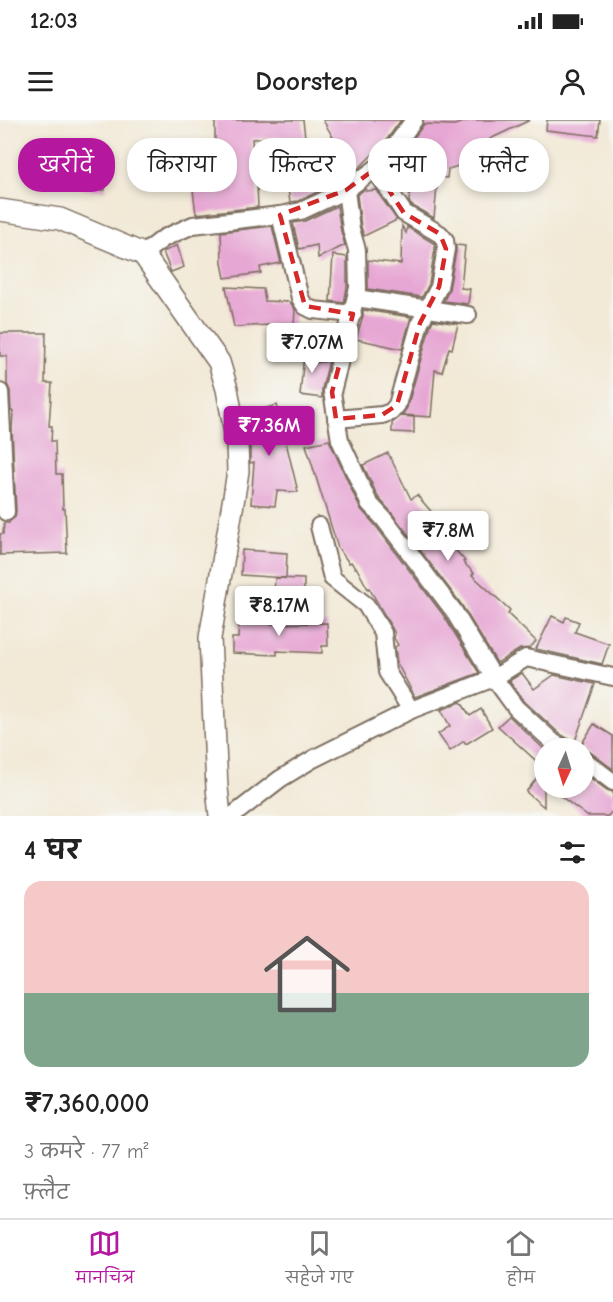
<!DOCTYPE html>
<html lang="hi">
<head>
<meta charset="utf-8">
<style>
	:root { --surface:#fff; --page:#f2f2f2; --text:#222; --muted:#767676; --line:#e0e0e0; --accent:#b5179e }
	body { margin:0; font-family:"Comic Neue","Playpen Sans Deva",sans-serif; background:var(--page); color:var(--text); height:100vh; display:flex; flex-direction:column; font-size:22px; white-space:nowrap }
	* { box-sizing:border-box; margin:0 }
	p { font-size:20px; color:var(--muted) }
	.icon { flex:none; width:33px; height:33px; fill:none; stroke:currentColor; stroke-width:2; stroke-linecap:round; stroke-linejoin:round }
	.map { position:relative; height:696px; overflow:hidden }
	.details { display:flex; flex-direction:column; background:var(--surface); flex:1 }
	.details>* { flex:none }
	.guide { position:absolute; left:18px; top:18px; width:578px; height:54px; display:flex; gap:12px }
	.needle { width:39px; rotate:184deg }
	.fabs { position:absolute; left:534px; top:618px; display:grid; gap:12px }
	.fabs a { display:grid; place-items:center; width:60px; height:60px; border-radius:50%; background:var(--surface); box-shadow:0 3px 9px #0003; font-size:30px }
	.price { position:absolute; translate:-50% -51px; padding:0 14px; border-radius:6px; background:#fff; color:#222; font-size:20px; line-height:39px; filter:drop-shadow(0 2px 3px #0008) }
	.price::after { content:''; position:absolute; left:50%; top:36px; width:18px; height:14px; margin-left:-9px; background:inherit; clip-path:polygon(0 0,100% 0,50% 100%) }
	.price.selected { background:var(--accent); color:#fff }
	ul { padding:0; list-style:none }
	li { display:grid; align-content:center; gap:12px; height:318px; padding:0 24px }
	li+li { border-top:2px solid var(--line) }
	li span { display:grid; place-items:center; height:186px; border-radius:18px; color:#555 }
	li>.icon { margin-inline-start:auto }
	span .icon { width:108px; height:108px; fill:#fffc; stroke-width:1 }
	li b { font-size:26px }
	h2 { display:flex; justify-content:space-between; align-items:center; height:72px; padding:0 24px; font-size:26px }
	.chip { padding:0 21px; border-radius:24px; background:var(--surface); box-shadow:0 3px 9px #0003; font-size:21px; line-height:54px }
	.chip.selected { background:var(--accent); color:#fff }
	.status { display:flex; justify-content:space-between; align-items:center; height:42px; padding:0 30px; background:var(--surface); direction:ltr }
	.status svg { height:16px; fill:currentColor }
	header { display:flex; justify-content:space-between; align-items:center; height:78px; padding:0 24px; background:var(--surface); font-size:27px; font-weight:700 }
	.tabs { display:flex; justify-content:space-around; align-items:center; height:84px; border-top:2px solid var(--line); background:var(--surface); font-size:16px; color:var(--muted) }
	.tabs a { display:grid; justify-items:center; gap:3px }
	.tabs .selected { color:var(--accent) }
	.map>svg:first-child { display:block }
	.building { fill:#e7a7d4; fill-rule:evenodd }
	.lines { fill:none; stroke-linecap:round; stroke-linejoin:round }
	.minor-casing { stroke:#7b6d5e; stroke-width:20 }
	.tertiary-casing { stroke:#7b6d5e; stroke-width:24 }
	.minor { stroke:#fff; stroke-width:16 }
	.tertiary { stroke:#fff; stroke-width:21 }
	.marked { fill:none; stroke:#d62828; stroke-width:4.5; stroke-dasharray:12 8; stroke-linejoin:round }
</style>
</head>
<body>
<div class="status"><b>12:03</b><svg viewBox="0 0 49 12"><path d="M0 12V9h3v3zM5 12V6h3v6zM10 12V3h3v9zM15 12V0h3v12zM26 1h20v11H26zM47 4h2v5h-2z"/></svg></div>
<header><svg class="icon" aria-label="menu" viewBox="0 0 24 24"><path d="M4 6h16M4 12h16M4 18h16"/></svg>Doorstep<svg class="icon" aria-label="person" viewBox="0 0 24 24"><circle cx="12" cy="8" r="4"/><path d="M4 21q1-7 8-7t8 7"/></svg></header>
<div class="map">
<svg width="613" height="696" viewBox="0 0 613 696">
	<rect width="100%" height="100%" fill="#f6f6f2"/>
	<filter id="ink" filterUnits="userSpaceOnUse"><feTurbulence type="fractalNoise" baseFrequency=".0167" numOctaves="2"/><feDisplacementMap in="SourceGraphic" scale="12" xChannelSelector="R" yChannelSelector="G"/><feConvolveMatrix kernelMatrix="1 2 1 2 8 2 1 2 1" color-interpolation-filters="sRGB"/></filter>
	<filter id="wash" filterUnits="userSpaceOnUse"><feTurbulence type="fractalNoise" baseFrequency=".008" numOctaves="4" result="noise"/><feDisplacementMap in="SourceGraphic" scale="24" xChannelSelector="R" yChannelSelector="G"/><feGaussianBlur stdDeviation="1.35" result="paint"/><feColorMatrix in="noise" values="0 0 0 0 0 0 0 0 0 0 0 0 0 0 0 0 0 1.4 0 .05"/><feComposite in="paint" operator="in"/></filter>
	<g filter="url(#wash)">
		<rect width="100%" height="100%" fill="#f2e9d6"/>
		<g id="blocks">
			<g class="building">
				<path d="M215,0H303L309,50L346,40L323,0H401L385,22L361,46L341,61L298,81L290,82L287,63L257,64L258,87L196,94L193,70L204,69L202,47L215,45ZM282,17L286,51L254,48L252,19Z"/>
				<path d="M471,0H530L490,19L491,22L483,26L486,35L471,39L472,42L448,49L447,58L438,57L434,98L411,85L409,81L413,33H410V23L424,4L454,5Z"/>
				<path d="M547,0H600L598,16L546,10Z"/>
				<path d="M73,34L102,36L101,45L106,46L105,70L83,69V63L74,64Z"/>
				<path d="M365,69L366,71L376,70L397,100L364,116L361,107L357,75Z"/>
				<path d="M337,86L341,111L345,125L318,138L317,125L299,129L293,103L305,101Z"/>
				<path d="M272,106L281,143L260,147L261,153L225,158L222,143L221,112Z"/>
				<path d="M402,106L406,113L407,107L435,124V129L429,164L422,177L368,169V140L401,144Z"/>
				<path d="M177,125L184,147L171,152L163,132Z"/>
				<path d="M456,125L465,126L461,168L470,169L468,184L444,181L449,169L456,131Z"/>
				<path d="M333,135L347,137V167L344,183L330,181Z"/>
				<path d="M226,167L263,169L265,181L290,182L295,189L294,206L269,205L234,207Z"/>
				<path d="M363,190L411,197L402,229L356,219L363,196Z"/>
				<path d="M433,200L458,204L452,229L449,228L442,252L435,250L431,297L402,295L407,288L430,207Z"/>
				<path d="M0,213H46L45,263H52L49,306H52L51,321H55L56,354H62L63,389H65L67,433L0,435V414H3L4,403H9V402L15,397L16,391L12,309L13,291H11L10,271L7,264V236H0Z"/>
				<path d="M308,214L315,243L329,241L322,269V278L300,275L306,215Z"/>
				<path d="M277,285L298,372L277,371L275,386L251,384L254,342L250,343V320L245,294Z"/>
				<path d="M401,296L414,297V313L392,312V303Z"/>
				<path d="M329,320L360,388L375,405L444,496L479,553L415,577L397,543L395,527L398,525L394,518L395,514L392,508L369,468L368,469L356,447L355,448L351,442L349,443L338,428L306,325Z"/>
				<path d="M388,333L411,379L417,375L447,410L445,413L453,423L451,425L465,441L463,442L474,453L472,455L510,490L508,494L536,521L530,528L520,529L497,543L461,484L391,392L378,377L363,345Z"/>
				<path d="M242,430L287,433L286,458L241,455Z"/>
				<path d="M275,458L304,459V473L274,472Z"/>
				<path d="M254,491L272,492L271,504L327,503L328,526H322V533L277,531V535L232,533V518H238L239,503L253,504Z"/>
				<path d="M552,496L564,502L566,497L579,502L575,512L609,524L602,544L536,529Z"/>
				<path d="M522,553L534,569L554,555L595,564L574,624L569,619L560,614L524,581L509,561Z"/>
				<path d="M461,582L470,596L481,589L492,608L466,624L464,621L450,631L438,614L450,606L441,590Z"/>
				<path d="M509,596L544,629V648L498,606Z"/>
				<path d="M594,604L613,616V649L590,632L584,630V628H579Z"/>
				<path d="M544,649V687L526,672Z"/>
				<path d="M586,655L607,670L613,672V690L608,696H587L550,668H584V658Z"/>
			</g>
		</g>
	</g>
	<g filter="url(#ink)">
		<use href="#blocks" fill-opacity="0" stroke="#7b6d5e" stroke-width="1.5"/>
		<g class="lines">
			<defs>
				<g id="minor">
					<path d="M346,70L351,109L357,130L358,168L332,272L340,320L369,383L383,398L406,428L453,490L494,558L516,588L554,623L564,628"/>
					<path d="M280,95L300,178L305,186L313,190L353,194"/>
					<path d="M143,134L164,118L193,105L280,95L301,91L346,70L382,44L414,0"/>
					<path d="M356,178L468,195"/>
					<path d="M0,272L6,392"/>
					<path d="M336,299L382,295L391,292L397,285L420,203L439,167L446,129L445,120L440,114L404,93L375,49"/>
					<path d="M319,406L332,458L366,485L383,513L387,552L411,590"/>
					<path d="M584,640L613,662"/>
					<path d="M232,696L280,659L313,639L411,590L494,558L526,538L613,557"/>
				</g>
				<path id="tertiary" d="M0,90L60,99L143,134L219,242L227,269L237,323L238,351L234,377L210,518L217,668L220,696"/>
			</defs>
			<use href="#minor" class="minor-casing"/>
			<use href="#tertiary" class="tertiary-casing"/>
			<use href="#minor" class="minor"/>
			<use href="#tertiary" class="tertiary"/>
		</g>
	</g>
	<path class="marked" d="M375,49L404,93L440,114L446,129L439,167L420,203L397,285L382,295L336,299L332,272L353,194L305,186L280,95L346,70Z"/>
</svg>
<div class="fabs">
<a><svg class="needle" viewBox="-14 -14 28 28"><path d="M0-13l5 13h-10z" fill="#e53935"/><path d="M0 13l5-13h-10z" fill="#767676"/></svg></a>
</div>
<b class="price" style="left:312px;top:254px">₹7.07M</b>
<b class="price selected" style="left:269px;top:337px">₹7.36M</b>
<b class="price" style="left:448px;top:442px">₹7.8M</b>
<b class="price" style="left:279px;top:517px">₹8.17M</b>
<div class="guide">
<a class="chip selected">खरीदें</a>
<a class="chip">किराया</a>
<a class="chip">फ़िल्टर</a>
<a class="chip">नया</a>
<a class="chip">फ़्लैट</a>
</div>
</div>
<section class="details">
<h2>4 घर<svg class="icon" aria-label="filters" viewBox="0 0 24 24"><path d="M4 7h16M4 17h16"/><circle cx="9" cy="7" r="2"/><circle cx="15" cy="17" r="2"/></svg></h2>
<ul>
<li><span style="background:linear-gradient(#f6c9c9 60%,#7fa58c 0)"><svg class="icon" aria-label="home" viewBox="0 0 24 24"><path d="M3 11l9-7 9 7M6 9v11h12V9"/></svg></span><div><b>₹7,360,000</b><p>3 कमरे · 77 m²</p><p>फ़्लैट</p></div></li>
</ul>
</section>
<nav class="tabs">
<a class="selected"><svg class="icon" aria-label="map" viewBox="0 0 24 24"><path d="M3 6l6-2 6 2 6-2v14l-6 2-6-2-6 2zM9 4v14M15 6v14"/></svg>मानचित्र</a>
<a><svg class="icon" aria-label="saved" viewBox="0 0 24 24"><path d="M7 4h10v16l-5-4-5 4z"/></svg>सहेजे गए</a>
<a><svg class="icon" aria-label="home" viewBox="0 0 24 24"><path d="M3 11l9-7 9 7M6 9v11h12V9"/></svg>होम</a>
</nav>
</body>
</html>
